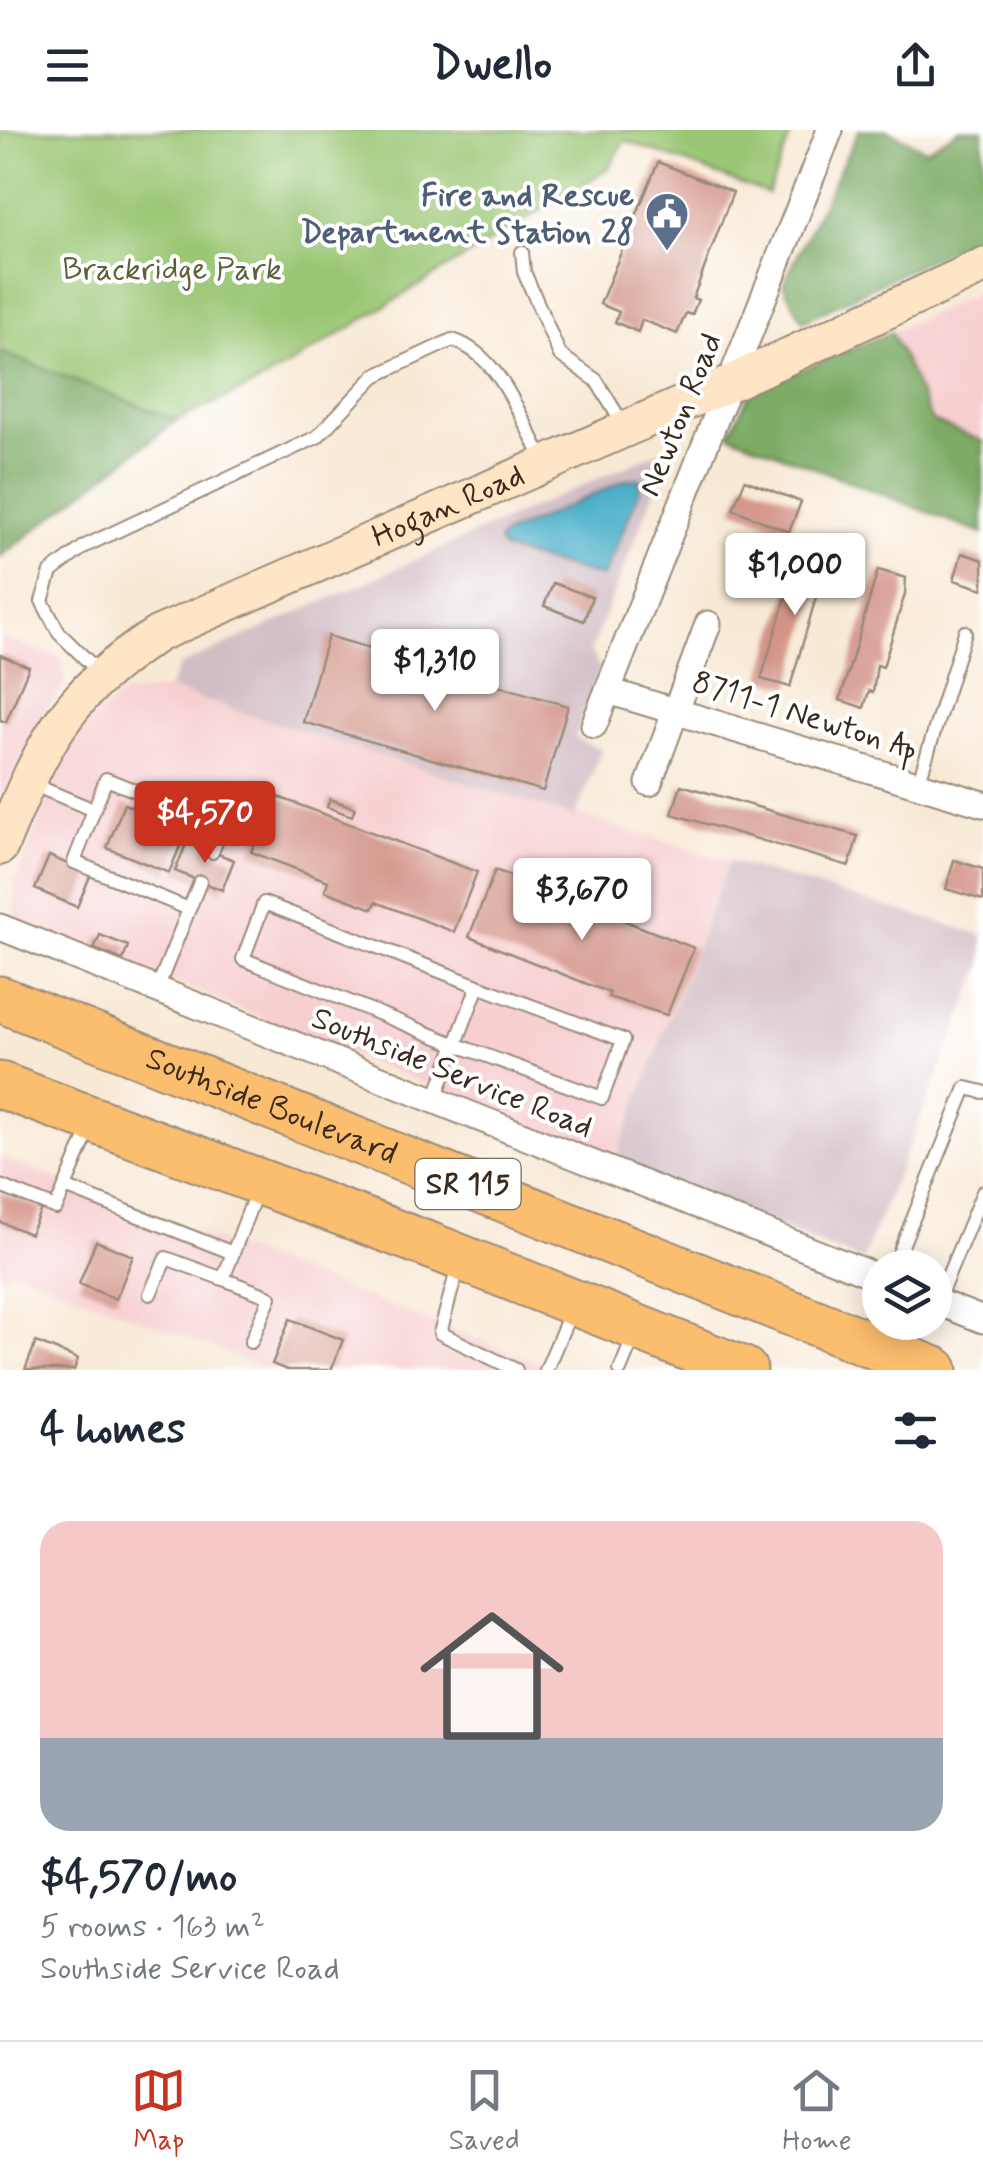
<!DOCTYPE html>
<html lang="en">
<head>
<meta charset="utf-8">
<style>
	:root { --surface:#fff; --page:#f6f6f7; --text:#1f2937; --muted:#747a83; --line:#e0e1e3; --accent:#c8321e }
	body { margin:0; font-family:Mynerve,sans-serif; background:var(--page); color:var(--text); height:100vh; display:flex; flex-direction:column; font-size:38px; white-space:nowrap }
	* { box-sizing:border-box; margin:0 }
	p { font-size:32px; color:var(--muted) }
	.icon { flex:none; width:55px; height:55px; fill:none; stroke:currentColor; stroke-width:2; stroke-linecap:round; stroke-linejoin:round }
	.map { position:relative; height:1240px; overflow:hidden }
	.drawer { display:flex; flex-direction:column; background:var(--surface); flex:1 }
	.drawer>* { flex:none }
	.tools { position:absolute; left:862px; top:1120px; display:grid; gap:20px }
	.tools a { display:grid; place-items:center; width:90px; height:90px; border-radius:50%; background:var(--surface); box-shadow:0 5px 25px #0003; font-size:50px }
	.price { position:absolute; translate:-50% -85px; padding:0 22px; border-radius:10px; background:#fff; color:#222; font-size:32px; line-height:65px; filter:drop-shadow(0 2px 5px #0008) }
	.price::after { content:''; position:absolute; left:50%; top:60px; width:30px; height:22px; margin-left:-15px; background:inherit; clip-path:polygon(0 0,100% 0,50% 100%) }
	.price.current { background:var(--accent); color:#fff }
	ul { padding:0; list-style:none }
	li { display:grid; align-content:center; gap:20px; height:530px; padding:0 40px }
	li span { display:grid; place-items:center; height:310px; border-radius:30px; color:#555 }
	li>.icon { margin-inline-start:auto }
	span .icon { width:180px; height:180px; fill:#fffc; stroke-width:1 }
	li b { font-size:42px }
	h2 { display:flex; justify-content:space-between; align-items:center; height:120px; padding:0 40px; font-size:42px }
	header { display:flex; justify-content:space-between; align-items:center; height:130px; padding:0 40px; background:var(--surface); font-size:45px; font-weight:700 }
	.tabs { display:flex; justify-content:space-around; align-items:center; height:140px; border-top:2px solid var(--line); background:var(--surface); font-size:28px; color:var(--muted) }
	.tabs a { display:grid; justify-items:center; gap:5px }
	.tabs .current { color:var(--accent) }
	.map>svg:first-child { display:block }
	.built { fill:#f7cfd0 }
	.industrial { fill:#d2bdc5 }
	.green { fill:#9ac673; stroke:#6a7848; stroke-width:2.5 }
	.forest { fill:#7bab65; stroke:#5b6a42; stroke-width:2.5 }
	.water { fill:#49afc8; stroke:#426c73; stroke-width:2.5 }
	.building { fill:#d39488 }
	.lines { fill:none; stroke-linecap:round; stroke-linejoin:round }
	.lane-casing { stroke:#9a8a7a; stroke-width:16 }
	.street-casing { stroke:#9a8a7a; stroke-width:29 }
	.secondary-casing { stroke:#9a8a7a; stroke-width:39 }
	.highway-casing { stroke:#9a8a7a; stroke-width:49 }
	.lane { stroke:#fff; stroke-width:12 }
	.street { stroke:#fff; stroke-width:25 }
	.secondary { stroke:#fde5c5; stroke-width:35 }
	.highway { stroke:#fbbd6e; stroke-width:45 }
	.labels { text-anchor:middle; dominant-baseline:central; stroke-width:8; stroke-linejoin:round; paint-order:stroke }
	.shield { fill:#fff; stroke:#766a62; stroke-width:2.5 }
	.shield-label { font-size:30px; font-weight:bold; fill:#3b2a1e }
	.service-label { font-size:32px; font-weight:bold; fill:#4e5e75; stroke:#fff; text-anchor:end }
	.park-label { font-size:32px; fill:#5c613c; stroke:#fff }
	.street-label { font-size:32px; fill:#3b2a1e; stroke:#fff }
</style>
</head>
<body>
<header><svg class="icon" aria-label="menu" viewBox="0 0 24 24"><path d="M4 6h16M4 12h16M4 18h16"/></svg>Dwello<svg class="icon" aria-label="share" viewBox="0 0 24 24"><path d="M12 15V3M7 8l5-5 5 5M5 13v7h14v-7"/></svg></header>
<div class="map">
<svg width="983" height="1240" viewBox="0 0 983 1240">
	<rect width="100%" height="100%" fill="#fff"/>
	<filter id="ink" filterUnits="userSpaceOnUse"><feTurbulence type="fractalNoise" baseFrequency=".01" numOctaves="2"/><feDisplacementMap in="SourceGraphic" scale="20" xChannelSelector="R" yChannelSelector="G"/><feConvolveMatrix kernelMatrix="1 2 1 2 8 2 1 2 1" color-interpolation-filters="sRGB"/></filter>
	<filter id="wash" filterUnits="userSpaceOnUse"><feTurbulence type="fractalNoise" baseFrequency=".0048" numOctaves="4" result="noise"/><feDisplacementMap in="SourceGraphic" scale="40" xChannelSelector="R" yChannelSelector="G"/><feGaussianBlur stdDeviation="2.25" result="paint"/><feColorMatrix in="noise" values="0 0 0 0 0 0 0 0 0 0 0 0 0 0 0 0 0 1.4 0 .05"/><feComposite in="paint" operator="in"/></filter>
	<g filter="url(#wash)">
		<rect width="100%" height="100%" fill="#f8e9d5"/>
		<g class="built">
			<path d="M983,160V311L932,291L891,202Z"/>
			<path d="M0,507L61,528L65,555L40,588L0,675Z"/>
			<path d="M168,559L729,731L615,1031L14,787V753L58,640L84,596L121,565Z"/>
			<path d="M0,1027L557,1240H269L15,1140L0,1146Z"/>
		</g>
		<g class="industrial">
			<path d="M673,315L590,522L601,539L575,608L602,620L575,687L168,559L179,536Z"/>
			<path d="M729,731L983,805V834L862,1131L615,1031Z"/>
		</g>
		<path class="green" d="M0,0H786L792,2L768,64L625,10L608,39L263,251L177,290L0,222Z"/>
		<g class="forest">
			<path d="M859,0H887L926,20L959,0H983V103L803,191L783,155Z"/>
			<path d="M891,202L932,291L983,311V404L729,304L751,261Z"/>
			<path d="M0,222L177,290L0,427Z"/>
		</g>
		<path class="water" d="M628,349H640L639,362L603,447L504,420L498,412L502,406Z"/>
		<g id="blocks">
			<g class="building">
				<path d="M658,32L733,62L693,168L698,170L692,185L686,183L677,204L642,190L638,202L615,192L619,182L600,174Z"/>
				<path d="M745,350L801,372L789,402L733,379Z"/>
				<path d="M801,418L828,426L790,557L761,549Z"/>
				<path d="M962,423L983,430V459L954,450Z"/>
				<path d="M878,440L906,448L905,464L883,537L877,535L873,562L869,561L864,578L840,570Z"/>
				<path d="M553,453L592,467L584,491L544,476Z"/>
				<path d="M328,506L568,576L543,661L303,592Z"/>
				<path d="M0,525L29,537L6,592L0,590Z"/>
				<path d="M681,655L858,706L849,736L672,684Z"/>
				<path d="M273,665L477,742L454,802L376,772L373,779L325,761L328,751L251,722Z"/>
				<path d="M330,669L355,678L352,686L327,677Z"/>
				<path d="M124,674L187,699L169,743L107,718Z"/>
				<path d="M187,712L234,730L222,760L175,741Z"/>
				<path d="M49,726L91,744L77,777L35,759Z"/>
				<path d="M954,730L983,739V770L946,759Z"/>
				<path d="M495,740L694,818L667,885L608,867L610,863L469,807Z"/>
				<path d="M100,805L128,816L123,830L94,819Z"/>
				<path d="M0,1063L41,1079L30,1104L0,1092Z"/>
				<path d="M96,1111L133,1126L116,1169L79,1154Z"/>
				<path d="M290,1189L343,1210L331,1240H287L272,1234Z"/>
				<path d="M36,1212L78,1229L74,1240H25Z"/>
			</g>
		</g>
	</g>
	<g filter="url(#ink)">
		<use href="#blocks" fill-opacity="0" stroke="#9a8a7a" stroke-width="2.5"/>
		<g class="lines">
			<defs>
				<g id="lane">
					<path d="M522,122L524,142L560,225L596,250L624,296"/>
					<path d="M101,544L59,503L42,471L51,442L85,416L317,307L375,246L452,210C500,224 521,290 544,331"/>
					<path d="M29,653L94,680L74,732L189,779"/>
					<path d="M918,654L965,502"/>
					<path d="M94,680L106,649L237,701"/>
					<path d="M212,722L223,696"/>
					<path d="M157,859L200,752"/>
					<path d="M434,971L478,856L264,773L243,829L457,915L602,968L623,910L478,856"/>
					<path d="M0,1056L56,1078L90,998"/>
					<path d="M65,1057L233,1123"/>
					<path d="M459,1133L440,1203L516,1240"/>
					<path d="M893,1138L966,958L983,962"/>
					<path d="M150,1164L166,1128L223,1149"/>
					<path d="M937,1172L983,1062"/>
					<path d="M251,1212L270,1167L223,1149L257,1060"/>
					<path d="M546,1240L571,1181"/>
					<path d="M620,1240L634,1206"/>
				</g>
				<g id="street">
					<path d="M608,561L983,674"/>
					<path d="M594,595L830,0"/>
					<path d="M649,653L708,494"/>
					<path d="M0,797L880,1148"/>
					<path d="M935,1171L983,1190"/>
				</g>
				<g id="secondary">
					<path id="s1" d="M0,717C41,617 64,564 158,504L728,254L983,136"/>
				</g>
				<g id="highway">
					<path id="s2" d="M0,869L935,1240"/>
					<path d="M0,955L434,1117L744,1240"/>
				</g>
			</defs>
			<use href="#lane" class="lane-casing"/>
			<use href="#street" class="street-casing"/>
			<use href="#secondary" class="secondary-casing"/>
			<use href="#highway" class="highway-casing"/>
			<use href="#lane" class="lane"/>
			<use href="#street" class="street"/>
			<use href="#secondary" class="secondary"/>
			<use href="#highway" class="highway"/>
		</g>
	</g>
	<defs>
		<symbol id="civic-pin" viewBox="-11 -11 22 30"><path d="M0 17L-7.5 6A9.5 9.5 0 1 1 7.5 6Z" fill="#5c6f8a" stroke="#fff"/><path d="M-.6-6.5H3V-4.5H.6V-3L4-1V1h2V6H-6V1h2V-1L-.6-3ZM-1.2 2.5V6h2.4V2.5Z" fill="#fff"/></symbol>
	</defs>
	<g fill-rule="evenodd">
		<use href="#civic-pin" x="642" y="59" width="50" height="68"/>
	</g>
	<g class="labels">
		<rect class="shield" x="415.5" y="1029" width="105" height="50" rx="8"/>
		<g class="shield-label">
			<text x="468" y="1054">SR 115</text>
		</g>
		<g class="service-label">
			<text x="634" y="66">Fire and Rescue<tspan x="634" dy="37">Department Station 28</tspan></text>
		</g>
		<g class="park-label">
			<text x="172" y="140">Brackridge Park</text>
		</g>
		<g class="street-label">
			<text transform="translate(681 285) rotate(-68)">Newton Road</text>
			<text stroke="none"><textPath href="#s1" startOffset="588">Hogan Road</textPath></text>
			<text transform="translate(805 586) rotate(17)">8711-1 Newton Ap</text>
			<text transform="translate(452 943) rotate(22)">Southside Service Road</text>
			<text stroke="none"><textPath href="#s2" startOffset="292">Southside Boulevard</textPath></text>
		</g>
	</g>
</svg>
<div class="tools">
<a><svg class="icon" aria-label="layers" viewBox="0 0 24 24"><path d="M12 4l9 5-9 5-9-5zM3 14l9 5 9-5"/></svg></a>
</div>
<b class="price" style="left:795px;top:488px">$1,000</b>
<b class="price" style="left:435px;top:584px">$1,310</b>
<b class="price current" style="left:205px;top:736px">$4,570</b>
<b class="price" style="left:582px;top:813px">$3,670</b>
</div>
<section class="drawer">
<h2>4 homes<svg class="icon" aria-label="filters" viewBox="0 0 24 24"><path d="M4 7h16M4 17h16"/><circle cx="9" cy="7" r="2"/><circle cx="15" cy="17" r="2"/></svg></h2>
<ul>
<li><span style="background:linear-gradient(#f6c9c9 70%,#9aa5b1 0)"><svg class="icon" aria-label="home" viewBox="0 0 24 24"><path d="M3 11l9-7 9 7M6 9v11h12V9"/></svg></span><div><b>$4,570/mo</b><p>5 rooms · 163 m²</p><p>Southside Service Road</p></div></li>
</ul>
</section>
<nav class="tabs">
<a class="current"><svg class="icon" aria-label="map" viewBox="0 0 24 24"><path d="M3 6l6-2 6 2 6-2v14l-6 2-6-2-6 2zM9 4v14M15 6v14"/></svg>Map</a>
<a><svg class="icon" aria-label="saved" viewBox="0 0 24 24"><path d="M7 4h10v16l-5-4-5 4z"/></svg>Saved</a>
<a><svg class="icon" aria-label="home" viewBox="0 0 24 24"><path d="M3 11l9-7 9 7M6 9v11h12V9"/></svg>Home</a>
</nav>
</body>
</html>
